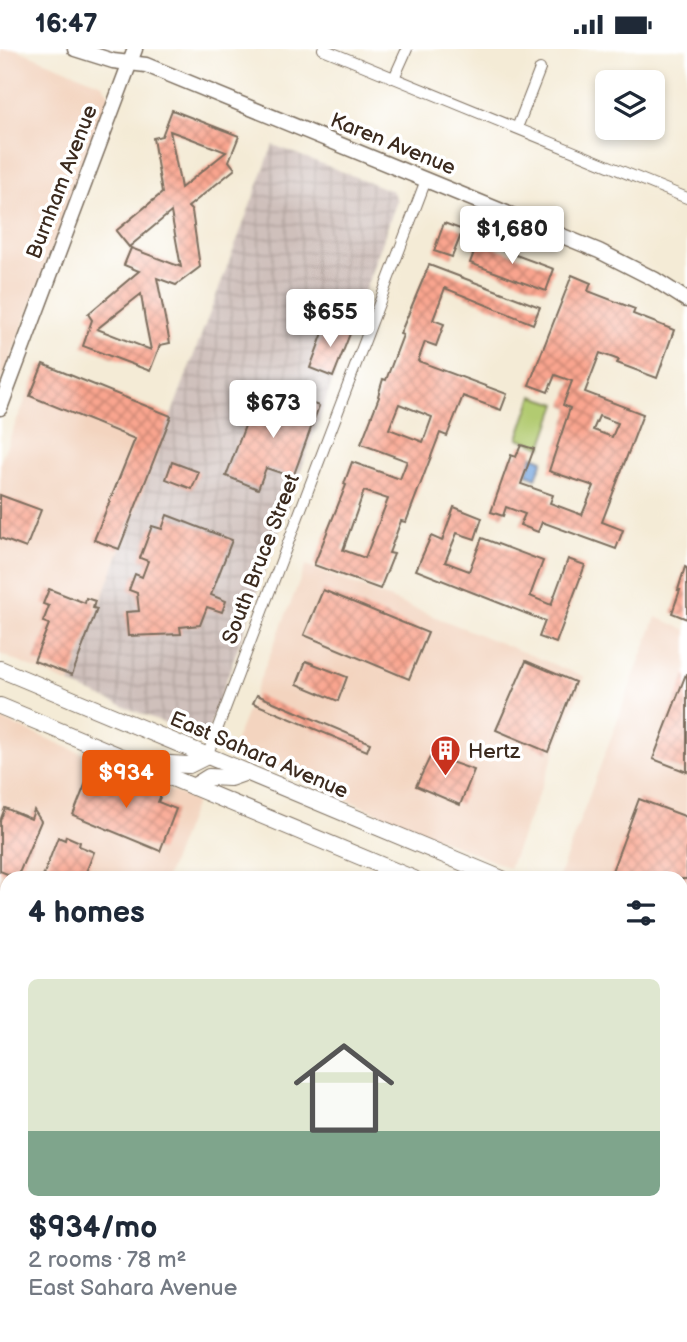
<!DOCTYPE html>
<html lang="en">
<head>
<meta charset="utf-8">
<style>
	:root { --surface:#fff; --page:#f6f6f7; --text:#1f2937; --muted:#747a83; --line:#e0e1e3; --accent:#ea580c }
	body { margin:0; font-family:"Balsamiq Sans",sans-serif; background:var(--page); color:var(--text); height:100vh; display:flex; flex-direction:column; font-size:26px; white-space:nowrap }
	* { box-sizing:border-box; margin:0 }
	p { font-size:23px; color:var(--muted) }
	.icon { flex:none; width:38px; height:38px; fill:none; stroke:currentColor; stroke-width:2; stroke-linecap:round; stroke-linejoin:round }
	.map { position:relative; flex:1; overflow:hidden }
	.panel { position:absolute; left:0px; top:822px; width:688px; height:471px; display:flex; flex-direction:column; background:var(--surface); border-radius:21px 21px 0 0; box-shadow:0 4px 10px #0003 }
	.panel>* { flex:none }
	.tools { position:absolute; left:595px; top:21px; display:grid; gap:14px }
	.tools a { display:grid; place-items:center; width:70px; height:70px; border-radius:10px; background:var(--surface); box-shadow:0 4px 10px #0003; font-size:35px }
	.price { position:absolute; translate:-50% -60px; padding:0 16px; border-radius:7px; background:#fff; color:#222; font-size:23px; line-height:46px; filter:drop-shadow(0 2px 4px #0008) }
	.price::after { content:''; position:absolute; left:50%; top:42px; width:21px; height:16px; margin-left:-10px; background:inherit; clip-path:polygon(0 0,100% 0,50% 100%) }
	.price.selected { background:var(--accent); color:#fff }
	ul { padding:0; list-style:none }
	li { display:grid; align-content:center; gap:14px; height:371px; padding:0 28px }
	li+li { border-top:2px solid var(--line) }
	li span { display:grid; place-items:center; height:217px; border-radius:10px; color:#555 }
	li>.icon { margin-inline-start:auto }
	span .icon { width:126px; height:126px; fill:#fffc; stroke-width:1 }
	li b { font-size:30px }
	h2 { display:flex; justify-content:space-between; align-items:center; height:84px; padding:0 28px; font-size:30px }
	.status { display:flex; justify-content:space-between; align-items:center; height:49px; padding:0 35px; background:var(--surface); direction:ltr }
	.status svg { height:19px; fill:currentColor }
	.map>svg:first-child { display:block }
	.built { fill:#f3d4bf }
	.industrial { fill:url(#industrial-grid) }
	.pitch { fill:#b2cb71; stroke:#767a48; stroke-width:2 }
	.water { fill:#74a5df; stroke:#58687e; stroke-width:2 }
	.building { fill:url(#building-cross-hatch); fill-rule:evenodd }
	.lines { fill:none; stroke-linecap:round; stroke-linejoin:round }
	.street-casing { stroke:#7c6e5e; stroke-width:12 }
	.secondary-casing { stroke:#7c6e5e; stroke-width:17 }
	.primary-casing { stroke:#7c6e5e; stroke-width:18 }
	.street { stroke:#fff; stroke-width:10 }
	.secondary { stroke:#fff; stroke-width:14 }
	.primary { stroke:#fff; stroke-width:16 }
	.labels { text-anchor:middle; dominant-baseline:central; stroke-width:7; stroke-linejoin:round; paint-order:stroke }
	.street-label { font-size:21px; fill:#3b2a1e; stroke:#fff }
	.poi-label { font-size:21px; fill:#3b2a1e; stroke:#fff; text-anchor:start }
</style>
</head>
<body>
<div class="status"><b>16:47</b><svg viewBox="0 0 49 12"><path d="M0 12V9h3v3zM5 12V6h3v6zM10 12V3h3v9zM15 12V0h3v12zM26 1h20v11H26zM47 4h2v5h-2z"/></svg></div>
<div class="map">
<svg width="687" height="1293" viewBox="0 0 687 1293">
	<defs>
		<pattern id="industrial-grid" width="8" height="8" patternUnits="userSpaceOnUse" patternTransform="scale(1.75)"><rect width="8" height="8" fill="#cfc0bb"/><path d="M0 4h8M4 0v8" fill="none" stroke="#b3a5a0"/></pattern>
		<pattern id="building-cross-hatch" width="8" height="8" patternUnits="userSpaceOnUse" patternTransform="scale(1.75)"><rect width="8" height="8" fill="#faa58f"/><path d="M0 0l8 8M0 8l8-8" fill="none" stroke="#cc8774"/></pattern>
	</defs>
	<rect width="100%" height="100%" fill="#fff"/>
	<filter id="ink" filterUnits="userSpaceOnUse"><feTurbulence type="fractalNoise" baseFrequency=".0143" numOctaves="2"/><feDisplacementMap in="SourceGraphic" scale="14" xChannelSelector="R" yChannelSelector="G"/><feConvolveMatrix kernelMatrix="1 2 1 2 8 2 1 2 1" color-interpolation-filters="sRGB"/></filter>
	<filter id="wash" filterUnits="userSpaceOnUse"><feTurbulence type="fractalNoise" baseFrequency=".00686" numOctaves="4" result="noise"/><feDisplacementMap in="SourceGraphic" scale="28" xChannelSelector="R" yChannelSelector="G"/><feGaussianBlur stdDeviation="1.57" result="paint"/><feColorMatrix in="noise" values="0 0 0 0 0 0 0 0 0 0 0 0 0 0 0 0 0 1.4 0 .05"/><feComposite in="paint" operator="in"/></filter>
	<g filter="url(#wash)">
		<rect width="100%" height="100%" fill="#f4ebd6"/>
		<g class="built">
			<path d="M0,0H16L102,35L110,46L0,338Z"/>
			<path d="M40,315L172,366L70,635L0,605V413Z"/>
			<path d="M306,516L585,628L509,819L231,702Z"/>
			<path d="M656,568L687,581V883L681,881V830H558Z"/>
			<path d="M0,670L196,752L166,829L7,830V991L0,988Z"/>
		</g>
		<path class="industrial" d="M273,96L392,142L397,151L205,691L70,635Z"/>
		<path class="pitch" d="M533,347L557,355L542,398L518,389Z"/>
		<path class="water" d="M533,407L543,411L536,429L527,425Z"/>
		<g id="blocks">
			<g class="building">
				<path d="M172,61L239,87L229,112L235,120L188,158L192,162L200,218L176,236L157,229L170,294L160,296L150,322L83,297L92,271L88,265L139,222L124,216L131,199L181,218L171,163L129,198L116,182L162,144L153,89L162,87ZM170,82L192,90L226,103L181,139ZM141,245L145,271L151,301L97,280Z"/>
				<path d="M444,174L463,181L452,208L434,202Z"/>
				<path d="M478,192L554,220L546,242L470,214Z"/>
				<path d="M429,216L540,258L533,275L445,239L433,271L444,275L436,297L425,293L418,312L507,345L501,361L463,347L447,387L440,384L406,473L401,472L389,504L394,505L380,540L314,516L346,436L344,435L352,413L400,430L407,412L361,395L379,348L378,347L383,330L386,331L403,286L400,285ZM399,355L432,368L423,393L389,380ZM364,442L388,450L365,509L343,501Z"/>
				<path d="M572,226L591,234L588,242L635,260L633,265L674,281L657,329L617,314L619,311L600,304L585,343L643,365L602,473L623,481L616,500L542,473L538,483L520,476L525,465L506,458L503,467L491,463L511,406L516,408L521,396L534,400L521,435L553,446L550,454L582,466L594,437L549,422L570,359L563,356L572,332L555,326L548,343L529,336ZM599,367L618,374L612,388L593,381Z"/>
				<path d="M327,273L351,282L333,328L310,319Z"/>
				<path d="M43,315L171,367L119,500L94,491L135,390L30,347Z"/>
				<path d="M275,341L319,357L293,428L266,419L258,440L226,427L251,361L265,367Z"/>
				<path d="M172,413L199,423L192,440L166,430Z"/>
				<path d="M0,446L41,461L26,499L0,489Z"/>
				<path d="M454,458L482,469L475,490L457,484L445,513L469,522L482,489L543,512L530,547L551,556L568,510L585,516L556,594L539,588L545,572L416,521L431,487L442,492Z"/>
				<path d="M167,466L232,491L211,546L226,552L222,563L207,558L200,576L180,578L181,585L128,587L126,563L139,562L137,544L129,541L135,525L142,528L148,512L140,509L152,477L162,480Z"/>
				<path d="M685,518L687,519V570L672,564L680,541H678Z"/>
				<path d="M49,540L85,554L86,549L95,552L93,559L97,560L72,626L34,612L49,575L43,573L49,557L43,555Z"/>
				<path d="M323,541L428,584L409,630L304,586Z"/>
				<path d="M306,612L347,628L338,652L297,635Z"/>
				<path d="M526,612L575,633L548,703L496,681Z"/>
				<path d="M686,625H687V723L653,710Z"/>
				<path d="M257,646L370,694L367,702L253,654Z"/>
				<path d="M431,706L474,721L460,756L416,737Z"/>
				<path d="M89,726L109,733L112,726L161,746L158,753L176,760L160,802L73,766Z"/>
				<path d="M639,750L687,768V830H609Z"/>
				<path d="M5,759L31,770L34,761L41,772L17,829L0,822V772Z"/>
				<path d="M66,787L80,793L79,797L94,803L86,823L101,830H42L58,788L65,791Z"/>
			</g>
		</g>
	</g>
	<g filter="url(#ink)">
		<use href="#blocks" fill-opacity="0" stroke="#7c6e5e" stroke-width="2"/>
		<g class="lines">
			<defs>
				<g id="street">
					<path d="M323,0L687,149"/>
					<path d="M394,29L407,0"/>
					<path d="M517,79L540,20"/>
					<path d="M207,707L426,131"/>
					<path d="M0,1068L7,1071"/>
					<path d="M681,1081L687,1083"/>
					<path d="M0,1202L7,1205"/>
					<path d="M206,1286L222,1293"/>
					<path d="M592,1286L598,1293"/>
					<path d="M309,1293L311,1286"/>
					<path d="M441,1293L444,1286"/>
				</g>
				<g id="secondary">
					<path d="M75,0L113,12L146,16L599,202L654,230L687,251"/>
					<path d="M0,359L135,0"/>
				</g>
				<g id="primary">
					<path d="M0,620L502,830"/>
					<path d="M0,657L414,830"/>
					<path d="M155,721L170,715L189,716L207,707"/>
					<path d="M193,738L209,728L230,729L247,723"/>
					<path d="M681,899L687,901"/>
					<path d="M681,934L687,936"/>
				</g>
			</defs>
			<use href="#street" class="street-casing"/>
			<use href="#secondary" class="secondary-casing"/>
			<use href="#primary" class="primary-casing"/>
			<use href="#street" class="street"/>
			<use href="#secondary" class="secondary"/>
			<use href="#primary" class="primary"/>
		</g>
	</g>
	<defs>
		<symbol id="building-pin" viewBox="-11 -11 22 30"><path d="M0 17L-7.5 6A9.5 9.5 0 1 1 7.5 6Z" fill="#c8321e" stroke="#fff"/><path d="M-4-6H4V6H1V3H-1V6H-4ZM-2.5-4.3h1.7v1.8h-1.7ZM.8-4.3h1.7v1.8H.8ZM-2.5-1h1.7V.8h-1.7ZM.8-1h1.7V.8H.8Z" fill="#fff"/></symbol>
	</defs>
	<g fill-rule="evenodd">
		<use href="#building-pin" x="428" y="684" width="35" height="47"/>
	</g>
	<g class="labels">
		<g class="street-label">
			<text transform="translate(393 95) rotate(22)">Karen Avenue</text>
			<text transform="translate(62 133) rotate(-69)">Burnham Avenue</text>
			<text transform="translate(261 510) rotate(-69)">South Bruce Street</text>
			<text transform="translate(259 706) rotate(23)">East Sahara Avenue</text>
		</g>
		<g class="poi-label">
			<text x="468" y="702">Hertz</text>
		</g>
	</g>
</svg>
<div class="tools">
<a><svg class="icon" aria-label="layers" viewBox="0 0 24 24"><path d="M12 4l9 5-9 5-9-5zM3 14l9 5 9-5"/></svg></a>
</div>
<b class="price" style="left:512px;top:217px">$1,680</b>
<b class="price" style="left:330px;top:300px">$655</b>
<b class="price" style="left:273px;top:391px">$673</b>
<b class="price selected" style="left:126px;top:761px">$934</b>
<section class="panel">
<h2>4 homes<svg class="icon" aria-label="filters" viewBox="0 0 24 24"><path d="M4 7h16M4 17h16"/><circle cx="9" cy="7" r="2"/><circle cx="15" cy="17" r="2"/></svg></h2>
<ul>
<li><span style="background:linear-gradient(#dfe7d0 70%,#7fa58c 0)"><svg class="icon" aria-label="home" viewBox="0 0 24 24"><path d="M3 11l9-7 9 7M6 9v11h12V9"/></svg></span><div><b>$934/mo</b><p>2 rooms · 78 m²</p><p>East Sahara Avenue</p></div></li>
</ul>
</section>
</div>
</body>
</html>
